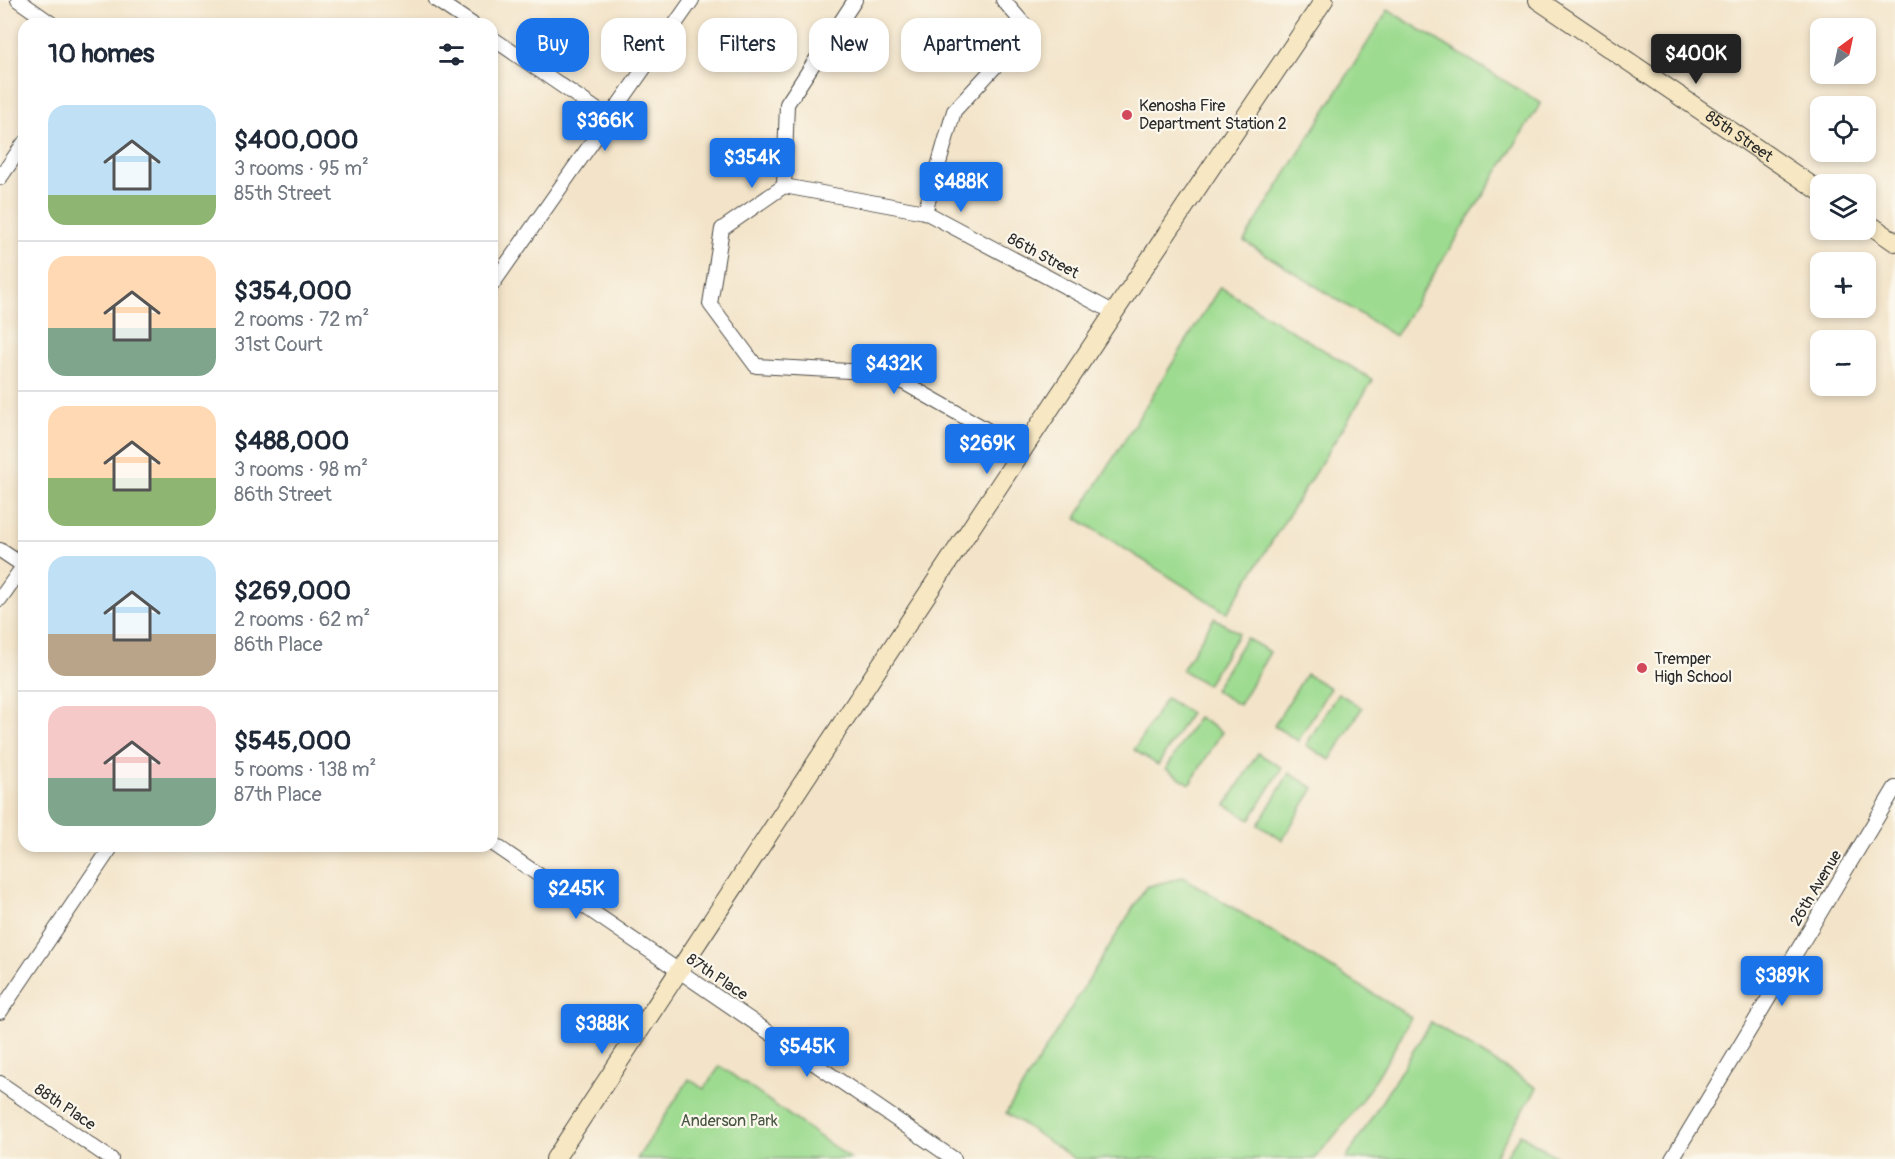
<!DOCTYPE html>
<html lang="en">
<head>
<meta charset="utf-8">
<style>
	:root { --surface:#fff; --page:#f2f2f3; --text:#1f2937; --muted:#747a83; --line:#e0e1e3; --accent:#1a73e8 }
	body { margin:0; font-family:Pangolin,sans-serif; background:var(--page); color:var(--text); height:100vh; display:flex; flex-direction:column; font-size:22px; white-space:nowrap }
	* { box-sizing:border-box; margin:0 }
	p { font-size:20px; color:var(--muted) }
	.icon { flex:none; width:33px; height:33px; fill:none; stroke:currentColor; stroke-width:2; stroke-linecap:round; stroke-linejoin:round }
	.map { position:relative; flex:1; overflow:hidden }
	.panel { position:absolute; left:18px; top:18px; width:480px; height:834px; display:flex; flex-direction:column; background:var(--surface); border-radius:18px; box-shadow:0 3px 9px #0003 }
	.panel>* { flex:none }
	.hud { position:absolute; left:516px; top:18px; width:570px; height:54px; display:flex; gap:12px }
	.needle { width:39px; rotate:33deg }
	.tools { position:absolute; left:1810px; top:18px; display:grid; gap:12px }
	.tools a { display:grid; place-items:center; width:66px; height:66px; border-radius:12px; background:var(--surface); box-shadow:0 3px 9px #0003; font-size:30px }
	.price { position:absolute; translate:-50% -51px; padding:0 14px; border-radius:6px; background:var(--accent); color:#fff; font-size:20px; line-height:39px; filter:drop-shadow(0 2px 3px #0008) }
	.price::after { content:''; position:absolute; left:50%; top:36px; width:18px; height:14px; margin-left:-9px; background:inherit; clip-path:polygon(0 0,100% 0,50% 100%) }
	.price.active { background:#222; color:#fff }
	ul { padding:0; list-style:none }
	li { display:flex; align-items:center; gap:18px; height:150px; padding:0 30px }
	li+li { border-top:2px solid var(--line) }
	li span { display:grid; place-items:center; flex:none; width:168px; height:120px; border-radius:18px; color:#555 }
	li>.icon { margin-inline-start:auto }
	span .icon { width:72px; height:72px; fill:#fffc; stroke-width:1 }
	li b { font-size:26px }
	h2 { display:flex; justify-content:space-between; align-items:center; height:72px; padding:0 30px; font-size:26px }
	.tag { padding:0 21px; border-radius:18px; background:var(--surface); box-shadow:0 3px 9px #0003; font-size:21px; line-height:54px }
	.tag.active { background:var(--accent); color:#fff }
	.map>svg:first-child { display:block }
	.green { fill:#9ddb90; stroke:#64835e; stroke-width:1.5 }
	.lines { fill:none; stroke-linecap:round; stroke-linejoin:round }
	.street-casing { stroke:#494743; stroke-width:16 }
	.secondary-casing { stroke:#494743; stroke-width:20 }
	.street { stroke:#fff; stroke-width:14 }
	.secondary { stroke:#f7e8c3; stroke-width:18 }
	.poi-dot { fill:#d1495b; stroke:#fbf7ec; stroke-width:2 }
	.labels { text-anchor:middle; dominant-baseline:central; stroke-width:4.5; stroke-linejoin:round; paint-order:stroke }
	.poi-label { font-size:16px; fill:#2b2b2b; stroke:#fbf7ec; text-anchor:start }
	.street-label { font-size:16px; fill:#2b2b2b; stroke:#fbf7ec }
	.park-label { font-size:16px; fill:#485744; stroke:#fbf7ec }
</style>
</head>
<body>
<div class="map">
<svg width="1895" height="1159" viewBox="0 0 1895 1159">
	<rect width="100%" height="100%" fill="#fbf7ec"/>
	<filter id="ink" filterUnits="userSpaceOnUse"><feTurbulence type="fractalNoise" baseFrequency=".0167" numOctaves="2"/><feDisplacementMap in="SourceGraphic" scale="12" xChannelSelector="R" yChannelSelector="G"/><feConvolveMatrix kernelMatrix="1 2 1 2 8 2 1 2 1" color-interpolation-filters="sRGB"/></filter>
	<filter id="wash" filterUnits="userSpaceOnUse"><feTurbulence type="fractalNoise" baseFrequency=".008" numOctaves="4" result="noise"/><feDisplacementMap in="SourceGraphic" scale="24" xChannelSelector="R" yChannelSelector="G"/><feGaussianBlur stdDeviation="1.35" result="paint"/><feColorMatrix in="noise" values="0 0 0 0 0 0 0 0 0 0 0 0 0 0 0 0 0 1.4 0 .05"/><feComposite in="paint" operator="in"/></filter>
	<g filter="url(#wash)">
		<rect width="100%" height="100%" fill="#f3e4c9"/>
		<g class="green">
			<path d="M1388,10L1541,103L1395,336L1244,241Z"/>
			<path d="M1220,287L1373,380L1227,613L1076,518Z"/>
			<path d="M1214,618L1239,633L1207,685L1182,670Z"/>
			<path d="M1246,638L1270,652L1239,705L1214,690Z"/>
			<path d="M1306,674L1330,688L1298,741L1274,726Z"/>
			<path d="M1338,693L1362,708L1330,760L1306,745Z"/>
			<path d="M1166,698L1190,713L1158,765L1134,750Z"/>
			<path d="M1198,717L1222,732L1190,784L1166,769Z"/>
			<path d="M1258,753L1282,768L1250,820L1226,805Z"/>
			<path d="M1289,773L1314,788L1282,840L1258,825Z"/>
			<path d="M1183,877L1411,1017C1385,1069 1354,1116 1314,1159H1075L1006,1113L1146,887Z"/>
			<path d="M1431,1022L1537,1088L1493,1159H1346Z"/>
			<path d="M720,1066L851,1159H637L689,1079L704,1089Z"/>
			<path d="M1520,1134L1560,1159H1504Z"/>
		</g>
	</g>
	<g filter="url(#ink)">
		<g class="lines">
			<defs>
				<g id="street">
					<path d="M18,0L52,24"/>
					<path d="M436,0L472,24"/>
					<path d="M855,0L787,104L784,186L722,229L710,304L756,366L887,373L1024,451"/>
					<path d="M492,38L609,118"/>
					<path d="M0,178L24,143"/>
					<path d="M784,186L925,212L1113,312"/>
					<path d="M925,212L954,111L1029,30L1003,0"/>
					<path d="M492,285L692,0"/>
					<path d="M0,550L24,566"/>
					<path d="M0,599L24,565"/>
					<path d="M492,843L954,1159"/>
					<path d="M0,1012L112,846"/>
					<path d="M0,1083L111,1159"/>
					<path d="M1672,1159L1895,788"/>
				</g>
				<g id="secondary">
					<path id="s1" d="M1538,0L1821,192"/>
					<path d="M1866,222L1895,242"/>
					<path d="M555,1159C810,772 1064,384 1324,0"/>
				</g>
			</defs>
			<use href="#street" class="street-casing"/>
			<use href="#secondary" class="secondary-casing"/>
			<use href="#street" class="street"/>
			<use href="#secondary" class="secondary"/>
		</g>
	</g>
	<g class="poi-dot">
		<circle cx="1127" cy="115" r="6"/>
		<circle cx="1642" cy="668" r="6"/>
	</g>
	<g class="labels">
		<g class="poi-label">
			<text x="1139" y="106">Kenosha Fire<tspan x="1139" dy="18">Department Station 2</tspan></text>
			<text x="1654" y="659">Tremper<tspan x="1654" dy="18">High School</tspan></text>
		</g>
		<g class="street-label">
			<text stroke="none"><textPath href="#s1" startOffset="243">85th Street</textPath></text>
			<text transform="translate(1043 256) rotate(28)">86th Street</text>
			<text transform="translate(1816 888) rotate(-59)">26th Avenue</text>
			<text transform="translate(717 977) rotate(34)">87th Place</text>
			<text transform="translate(65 1107) rotate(34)">88th Place</text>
		</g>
		<g class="park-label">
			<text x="729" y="1121">Anderson Park</text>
		</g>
	</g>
</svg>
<div class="tools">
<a><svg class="needle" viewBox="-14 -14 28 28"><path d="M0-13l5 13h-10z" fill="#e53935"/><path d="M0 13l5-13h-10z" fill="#747a83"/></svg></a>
<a><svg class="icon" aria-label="locate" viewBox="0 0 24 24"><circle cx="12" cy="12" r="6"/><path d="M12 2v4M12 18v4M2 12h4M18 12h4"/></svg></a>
<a><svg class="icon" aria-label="layers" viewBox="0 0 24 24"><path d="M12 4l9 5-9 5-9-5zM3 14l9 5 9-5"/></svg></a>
<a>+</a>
<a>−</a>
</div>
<b class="price active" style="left:1696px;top:85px">$400K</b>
<b class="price" style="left:605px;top:152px">$366K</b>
<b class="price" style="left:752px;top:189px">$354K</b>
<b class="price" style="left:961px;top:213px">$488K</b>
<b class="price" style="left:894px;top:395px">$432K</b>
<b class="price" style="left:987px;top:475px">$269K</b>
<b class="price" style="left:576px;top:920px">$245K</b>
<b class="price" style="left:1782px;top:1007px">$389K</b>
<b class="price" style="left:602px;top:1055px">$388K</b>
<b class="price" style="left:807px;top:1078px">$545K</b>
<div class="hud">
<a class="tag active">Buy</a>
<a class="tag">Rent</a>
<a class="tag">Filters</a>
<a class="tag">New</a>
<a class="tag">Apartment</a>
</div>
<section class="panel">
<h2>10 homes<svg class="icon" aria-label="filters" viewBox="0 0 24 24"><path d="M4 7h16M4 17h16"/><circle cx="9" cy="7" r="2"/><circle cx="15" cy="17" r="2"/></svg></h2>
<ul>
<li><span style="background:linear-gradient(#bfe0f5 75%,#8fb573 0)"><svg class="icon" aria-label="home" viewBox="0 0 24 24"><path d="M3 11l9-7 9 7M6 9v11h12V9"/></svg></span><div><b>$400,000</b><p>3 rooms · 95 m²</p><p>85th Street</p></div></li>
<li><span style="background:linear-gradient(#ffd9b3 60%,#7fa58c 0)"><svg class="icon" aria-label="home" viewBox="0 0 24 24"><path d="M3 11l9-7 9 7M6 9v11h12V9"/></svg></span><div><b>$354,000</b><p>2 rooms · 72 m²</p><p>31st Court</p></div></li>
<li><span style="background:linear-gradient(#ffd9b3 60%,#8fb573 0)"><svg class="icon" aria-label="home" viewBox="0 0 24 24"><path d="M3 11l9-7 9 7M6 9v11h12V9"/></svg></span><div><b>$488,000</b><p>3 rooms · 98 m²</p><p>86th Street</p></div></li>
<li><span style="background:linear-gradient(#bfe0f5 65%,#b9a48a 0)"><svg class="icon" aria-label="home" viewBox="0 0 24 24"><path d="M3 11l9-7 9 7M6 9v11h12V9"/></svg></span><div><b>$269,000</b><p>2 rooms · 62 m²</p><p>86th Place</p></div></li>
<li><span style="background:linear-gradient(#f6c9c9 60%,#7fa58c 0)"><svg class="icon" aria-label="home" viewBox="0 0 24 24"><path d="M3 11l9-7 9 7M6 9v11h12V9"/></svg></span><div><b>$545,000</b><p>5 rooms · 138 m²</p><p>87th Place</p></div></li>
</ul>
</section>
</div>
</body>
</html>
